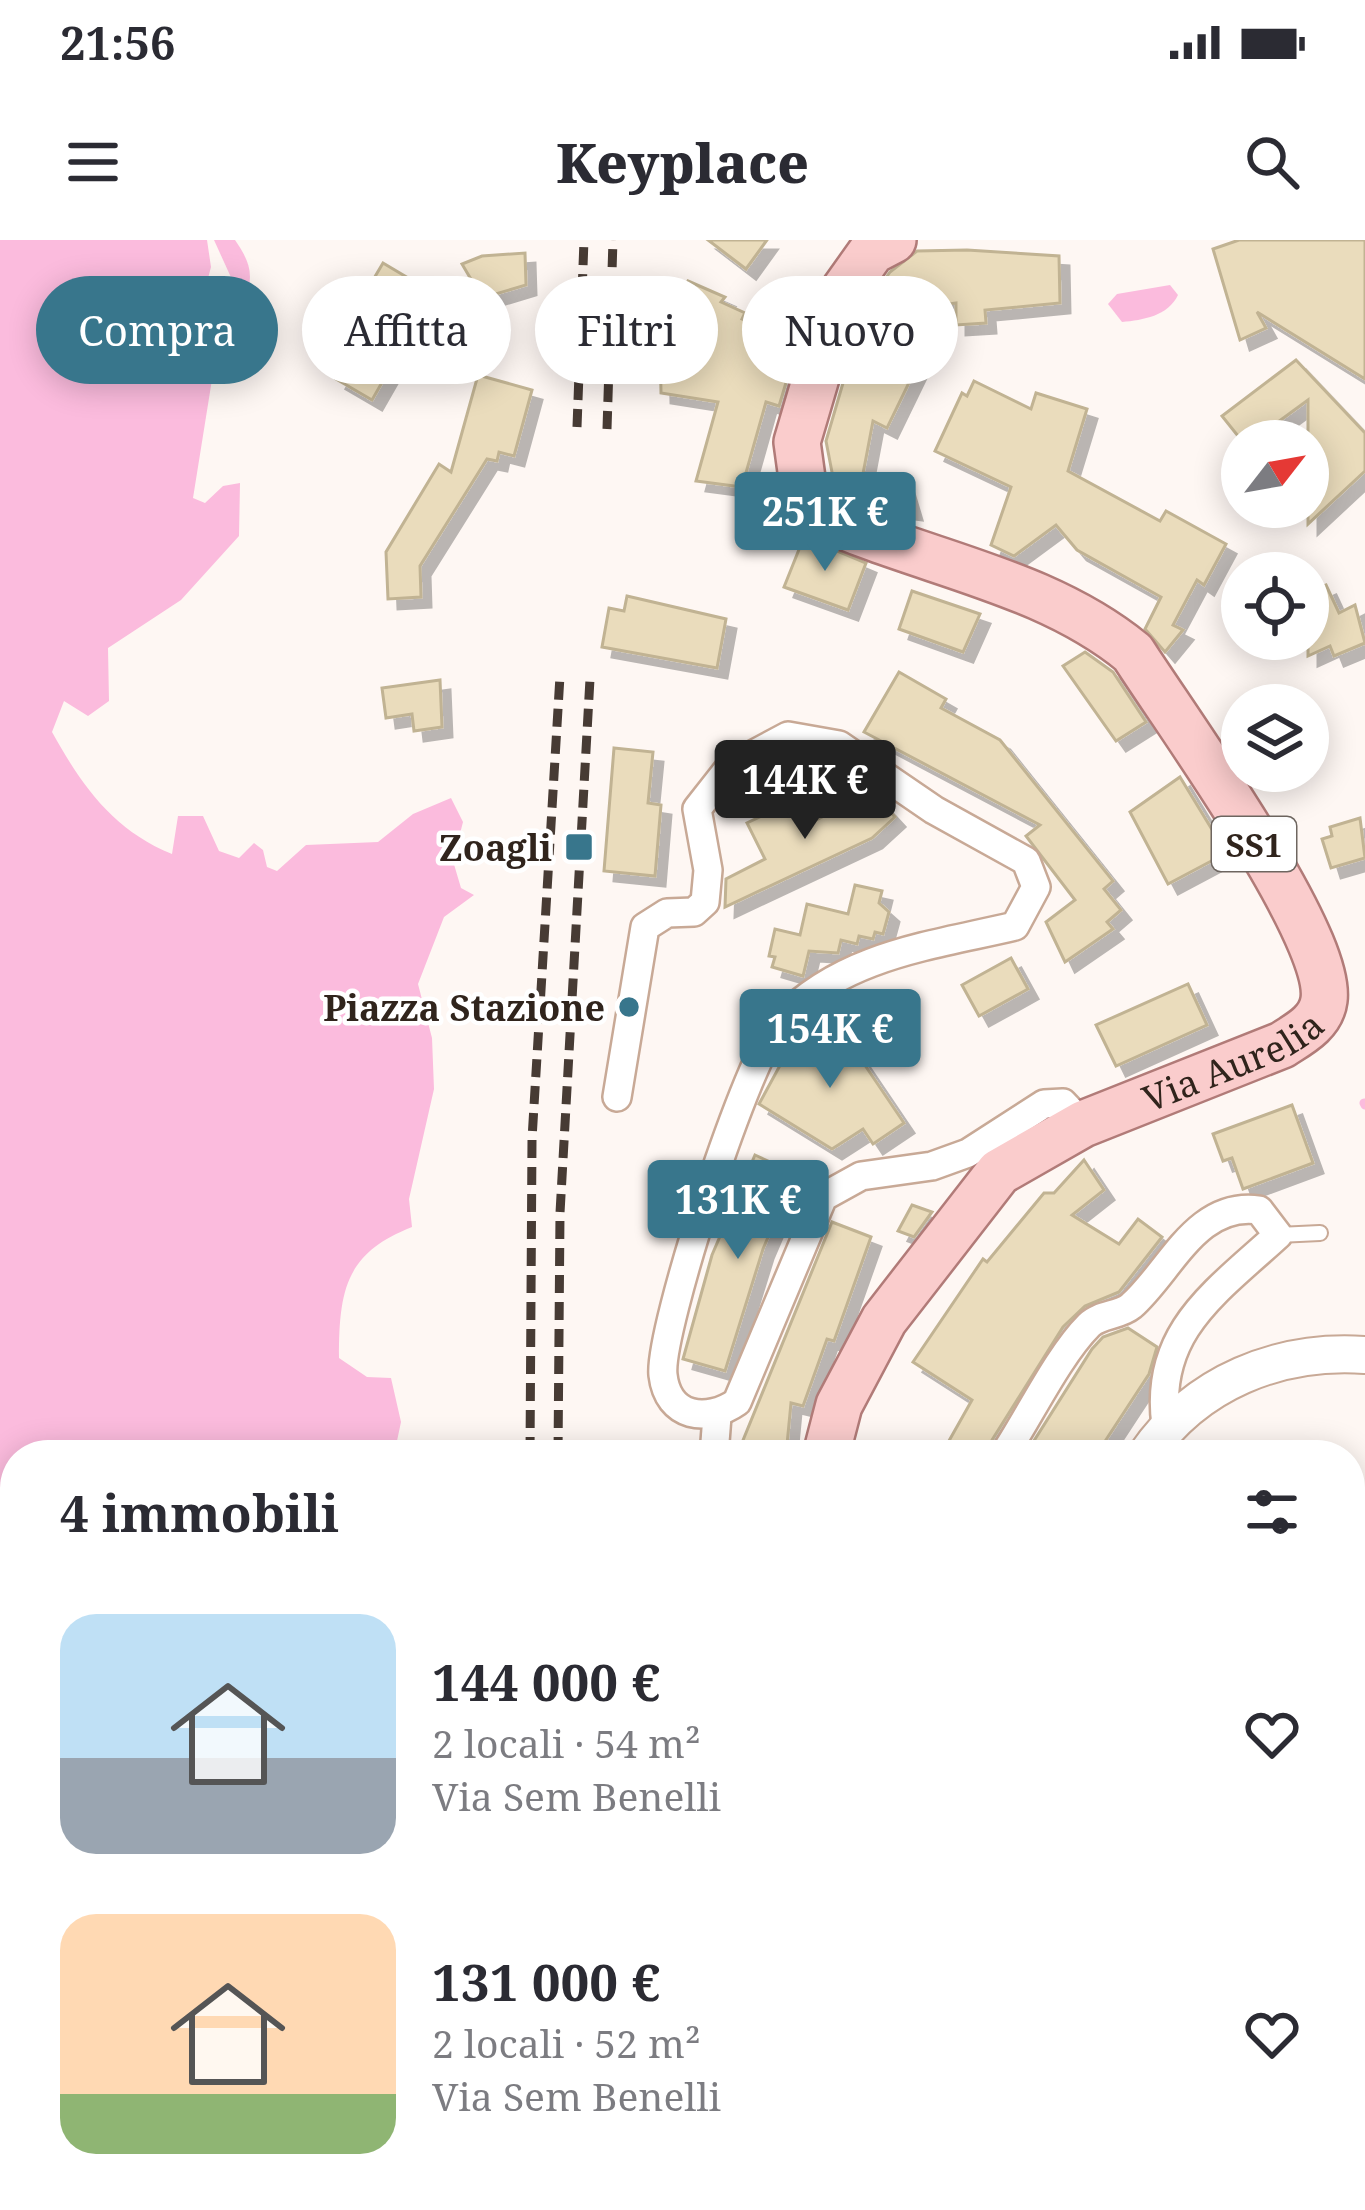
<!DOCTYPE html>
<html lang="it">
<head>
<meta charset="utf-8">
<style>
	:root { --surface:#fff; --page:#f7f7f7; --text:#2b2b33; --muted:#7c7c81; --accent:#38768c }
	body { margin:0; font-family:"Noto Serif",serif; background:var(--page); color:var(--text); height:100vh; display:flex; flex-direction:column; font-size:45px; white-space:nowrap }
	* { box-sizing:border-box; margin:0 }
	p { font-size:39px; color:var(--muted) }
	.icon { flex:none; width:66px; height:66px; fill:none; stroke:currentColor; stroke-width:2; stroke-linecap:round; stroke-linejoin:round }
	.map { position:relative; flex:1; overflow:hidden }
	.drawer { position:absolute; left:0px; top:1200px; width:1365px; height:771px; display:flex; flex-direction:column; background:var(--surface); border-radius:48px 48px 0 0; box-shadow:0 6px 30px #0003 }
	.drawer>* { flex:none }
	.guide { position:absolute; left:36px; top:36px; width:1293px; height:108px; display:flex; gap:24px }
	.needle { width:78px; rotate:59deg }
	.buttons { position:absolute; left:1221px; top:180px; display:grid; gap:24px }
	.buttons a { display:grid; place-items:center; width:108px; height:108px; border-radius:50%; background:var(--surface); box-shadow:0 6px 30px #0003; font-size:60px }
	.price { position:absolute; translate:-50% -102px; padding:0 27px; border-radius:12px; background:var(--accent); color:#fff; font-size:39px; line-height:78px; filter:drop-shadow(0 3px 6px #0008) }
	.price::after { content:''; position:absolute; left:50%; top:72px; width:36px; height:27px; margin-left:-18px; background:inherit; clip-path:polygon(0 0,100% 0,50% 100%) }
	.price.current { background:#222; color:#fff }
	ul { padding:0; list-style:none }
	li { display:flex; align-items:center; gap:36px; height:300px; padding:0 60px }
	li span { display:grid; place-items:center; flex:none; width:336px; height:240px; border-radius:36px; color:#555 }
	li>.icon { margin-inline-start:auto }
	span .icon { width:144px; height:144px; fill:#fffc; stroke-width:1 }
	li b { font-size:51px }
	h2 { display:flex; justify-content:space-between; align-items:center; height:144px; padding:0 60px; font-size:51px }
	.pill { padding:0 42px; border-radius:54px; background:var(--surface); box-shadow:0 6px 30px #0003; font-size:42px; line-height:108px }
	.pill.current { background:var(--accent); color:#fff }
	.status { display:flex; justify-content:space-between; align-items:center; height:84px; padding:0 60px; background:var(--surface); direction:ltr }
	.status svg { height:33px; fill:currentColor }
	header { display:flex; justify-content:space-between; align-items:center; height:156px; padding:0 60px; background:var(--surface); font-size:54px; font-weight:800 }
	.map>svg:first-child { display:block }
	.water { fill:#fbbbdd }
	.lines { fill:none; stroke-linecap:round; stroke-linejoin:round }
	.stream { stroke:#fbbbdd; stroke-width:9 }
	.building { fill:#eadcbc; stroke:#c1b393; stroke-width:3; filter:url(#shadow) }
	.service-casing { stroke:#c8a996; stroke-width:18 }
	.minor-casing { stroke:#c8a996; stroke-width:32 }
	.tertiary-casing { stroke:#c8a996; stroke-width:40 }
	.primary-casing { stroke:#b17b78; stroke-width:50 }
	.service { stroke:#fff; stroke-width:14 }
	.minor { stroke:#fff; stroke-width:27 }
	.tertiary { stroke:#fff; stroke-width:36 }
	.primary { stroke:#facccc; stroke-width:45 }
	.rail { stroke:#473b34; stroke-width:9; stroke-dasharray:18 9; stroke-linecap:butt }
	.poi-dot { fill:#38768c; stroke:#fff; stroke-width:4.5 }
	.labels { text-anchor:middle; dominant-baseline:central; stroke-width:9; stroke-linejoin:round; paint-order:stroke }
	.shield { fill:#fff; stroke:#6e6660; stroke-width:3 }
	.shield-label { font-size:33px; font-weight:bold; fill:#30241c }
	.poi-label { font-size:36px; font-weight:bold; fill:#30241c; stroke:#fff; text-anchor:end }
	.street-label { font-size:36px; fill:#30241c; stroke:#fff }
</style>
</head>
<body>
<div class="status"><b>21:56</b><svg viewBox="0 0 49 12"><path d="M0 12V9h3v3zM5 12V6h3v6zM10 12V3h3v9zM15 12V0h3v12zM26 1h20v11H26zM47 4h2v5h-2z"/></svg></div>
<header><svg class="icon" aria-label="menu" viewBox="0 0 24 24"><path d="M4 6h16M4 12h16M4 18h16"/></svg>Keyplace<svg class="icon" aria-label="search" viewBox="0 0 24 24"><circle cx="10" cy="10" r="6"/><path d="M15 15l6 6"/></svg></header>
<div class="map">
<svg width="1365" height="1970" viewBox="0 0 1365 1970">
	<defs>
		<filter id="shadow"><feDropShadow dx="10" dy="10" stdDeviation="0" flood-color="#0004"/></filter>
	</defs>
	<rect width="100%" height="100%" fill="#fef7f3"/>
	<g class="water">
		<path d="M0,0H207L211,27L199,72L214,127L193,258L205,263L223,246L240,243L239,296L181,360L108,408L109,461L88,476L64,461L52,492C82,546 113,590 172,614L178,576H203L219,611L239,618L254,603L263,610L267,627L277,631L306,605L378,602L413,574L451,558L463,582L453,621L461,648L474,655L444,677L418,744L432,798L434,849L409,959L412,987C346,1013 339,1049 339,1118L367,1137L391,1138L401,1182L394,1215H15V1956H157L154,1970H0Z"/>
		<path d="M214,0H235C249,20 255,35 245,58L239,55Z"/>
		<path d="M1170,45L1178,55C1168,76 1143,80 1122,82L1108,64L1117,54Z"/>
	</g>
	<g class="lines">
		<path class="stream" d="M1364,863L1365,865"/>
	</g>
	<g class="building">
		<path d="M708,0H767L746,29Z"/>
		<path d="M1239,0H1365V139L1257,72L1266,88L1240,100L1213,9Z"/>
		<path d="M967,10L1059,16L1060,63L985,70L986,83L956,85V63L906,70L908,78L865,91L921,118L887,188L873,181L862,239L903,240L912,270L859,263L836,253L826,201L865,68L890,32L917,11Z"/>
		<path d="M525,13L526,45L482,58L462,24L482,16Z"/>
		<path d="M383,23L420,45L393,89L408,97L372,160L336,139L340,132L332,127L371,61L363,57Z"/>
		<path d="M688,41L725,57L721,62L745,73L742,79L767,90L761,105L794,116L779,166L766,162L742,247L696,241L718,162L661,153L660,104Z"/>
		<path d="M1296,120L1365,193V231L1308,284V160L1252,201H1242L1222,176Z"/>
		<path d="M478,135L532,150L514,216L499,212L497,221L487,219L420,326L421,357L388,359L386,312L439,224L451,232Z"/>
		<path d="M974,141L1031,169L1036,153L1087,169L1068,231L1160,281L1166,271L1226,304L1204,345L1197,340L1173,385L1183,390L1165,412L1145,389L1161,357L1077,310L1056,285L1014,316L991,305L1011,247L935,211L962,153L967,156Z"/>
		<path d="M804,297L866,323L848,370L784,347Z"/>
		<path d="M1326,345L1339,373L1355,365L1365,403L1334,416L1330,406L1308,416V353Z"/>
		<path d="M912,351L980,374L963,412L899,389Z"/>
		<path d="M627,356L726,379L717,428L602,407L609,368L624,371Z"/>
		<path d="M1085,412L1113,432L1146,482L1116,501L1063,426Z"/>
		<path d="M899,432L946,459L941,468L1000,500L1113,641L1104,649L1121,670L1107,682L1113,689L1065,722L1046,682L1075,660L1026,596L1040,585L864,492Z"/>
		<path d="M440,440L442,487L414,491L412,474L386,478L382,448Z"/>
		<path d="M614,508L653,512L648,563L661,565L655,636L604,631Z"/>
		<path d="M1180,537L1222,606L1213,611L1217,618L1168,644L1130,572Z"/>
		<path d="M872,552L895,577L872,598L725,667L726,639L765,619L747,583L797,559L806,577L813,574L816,580Z"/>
		<path d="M1360,578L1365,618L1331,628L1322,599L1332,596L1330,587Z"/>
		<path d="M855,645L882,651L879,663L889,672L883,694L875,692L873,699L859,696L857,704L841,700L838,713L809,711L803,736L772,727L775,717L769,716L775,689L800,695L807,664L848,674Z"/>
		<path d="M1011,718L1028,749L979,776L962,745Z"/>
		<path d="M1188,744L1207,785L1116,826L1096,785Z"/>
		<path d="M833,778L904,883L873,904L863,889L832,909L759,864L790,807Z"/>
		<path d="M1292,865L1313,923L1243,949L1232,918L1223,921L1213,894Z"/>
		<path d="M755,915L794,933L783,958L797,965L787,986L775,981L763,1009L725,1131L683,1119L712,1015Z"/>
		<path d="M1084,920L1104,950L1072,975L1119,1004L1138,979L1162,997L1119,1052L1085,1066L1063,1087L992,1200L990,1215H941L972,1160L913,1122L983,1019L987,1022L1044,953H1054Z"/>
		<path d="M912,965L932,972L914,997L898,991Z"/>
		<path d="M832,982L871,997L834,1101L827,1099L803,1166L791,1163L786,1215H737Z"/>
		<path d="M1128,1088L1157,1107L1149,1134L1096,1215H1025L1092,1109L1103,1097Z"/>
	</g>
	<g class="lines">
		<defs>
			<path id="service" d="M1278,995L1320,993"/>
			<g id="minor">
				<path d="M617,857L645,687L667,673L694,672L705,662L708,630L697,569L730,527L788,496L839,505L934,570L1026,621L1036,647L1015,686C930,706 844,715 781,780C749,812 658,1092 663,1135C668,1178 707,1183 737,1162L823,957L861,936L932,926L968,913L1044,864L1063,863L1083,884"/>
				<path d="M1007,1210C1031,1173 1059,1115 1089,1085C1100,1074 1119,1076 1131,1066C1170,1032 1196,961 1259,970L1278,995C1216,1052 1153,1092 1166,1185"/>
				<path d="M714,1215L717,1176"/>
			</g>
			<g id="tertiary">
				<path d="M1146,1215C1196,1142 1279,1109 1365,1115"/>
				<path d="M852,1956L853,1970"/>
				<path d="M1051,1956L1052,1970"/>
			</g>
			<g id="primary">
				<path id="s1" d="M826,1215L839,1165L884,1080L999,932L1083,884L1282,805C1299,794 1321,783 1324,760C1333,695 1173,476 1133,413C1043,339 921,323 818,275L804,253L797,202L840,56L872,11L893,0"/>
				<path d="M781,1956L784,1970"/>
			</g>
		</defs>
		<use href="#service" class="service-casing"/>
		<use href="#minor" class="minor-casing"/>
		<use href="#tertiary" class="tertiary-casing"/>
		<use href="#primary" class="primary-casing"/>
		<use href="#service" class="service"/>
		<use href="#minor" class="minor"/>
		<use href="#tertiary" class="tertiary"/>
		<use href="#primary" class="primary"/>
		<g class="rail">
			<path d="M577,187L584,0"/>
			<path d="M607,189L613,0"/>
			<path d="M530,1215L532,899L560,436"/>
			<path d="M558,1215L560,973L590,439"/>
		</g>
	</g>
	<g class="poi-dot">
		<rect x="564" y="592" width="30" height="30" rx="6"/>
		<circle cx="629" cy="767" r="12"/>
	</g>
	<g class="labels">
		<rect class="shield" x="1212" y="577" width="84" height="54" rx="9"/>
		<g class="shield-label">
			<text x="1254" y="604">SS1</text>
		</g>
		<g class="poi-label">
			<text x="552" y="607">Zoagli</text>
			<text x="605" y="767">Piazza Stazione</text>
		</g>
		<g class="street-label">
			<text stroke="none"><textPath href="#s1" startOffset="594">Via Aurelia</textPath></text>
		</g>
	</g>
</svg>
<div class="buttons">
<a><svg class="needle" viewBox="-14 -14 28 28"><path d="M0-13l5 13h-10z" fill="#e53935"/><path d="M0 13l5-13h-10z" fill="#7c7c81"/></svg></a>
<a><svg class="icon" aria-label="locate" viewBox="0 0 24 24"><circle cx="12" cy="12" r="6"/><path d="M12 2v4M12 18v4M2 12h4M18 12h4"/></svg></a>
<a><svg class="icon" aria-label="layers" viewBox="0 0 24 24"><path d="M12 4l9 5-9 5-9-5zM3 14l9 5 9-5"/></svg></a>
</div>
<b class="price" style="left:825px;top:334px">251K €</b>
<b class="price current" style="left:805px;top:602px">144K €</b>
<b class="price" style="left:830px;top:851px">154K €</b>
<b class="price" style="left:738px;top:1022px">131K €</b>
<div class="guide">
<a class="pill current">Compra</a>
<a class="pill">Affitta</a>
<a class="pill">Filtri</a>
<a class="pill">Nuovo</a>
</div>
<section class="drawer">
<h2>4 immobili<svg class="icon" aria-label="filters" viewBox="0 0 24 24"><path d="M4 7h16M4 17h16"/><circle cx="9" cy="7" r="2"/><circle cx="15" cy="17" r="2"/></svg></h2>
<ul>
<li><span style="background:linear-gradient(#bfe0f5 60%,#9aa5b1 0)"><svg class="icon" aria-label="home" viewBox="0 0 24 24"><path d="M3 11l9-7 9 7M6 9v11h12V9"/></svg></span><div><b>144 000 €</b><p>2 locali · 54 m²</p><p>Via Sem Benelli</p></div><svg class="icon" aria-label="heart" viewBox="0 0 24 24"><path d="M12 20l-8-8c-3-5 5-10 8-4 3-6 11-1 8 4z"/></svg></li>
<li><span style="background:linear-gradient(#ffd9b3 75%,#8fb573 0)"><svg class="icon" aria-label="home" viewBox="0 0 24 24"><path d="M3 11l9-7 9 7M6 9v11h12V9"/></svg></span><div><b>131 000 €</b><p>2 locali · 52 m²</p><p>Via Sem Benelli</p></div><svg class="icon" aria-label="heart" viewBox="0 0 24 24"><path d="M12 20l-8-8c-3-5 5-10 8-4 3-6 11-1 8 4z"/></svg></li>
</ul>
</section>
</div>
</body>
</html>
